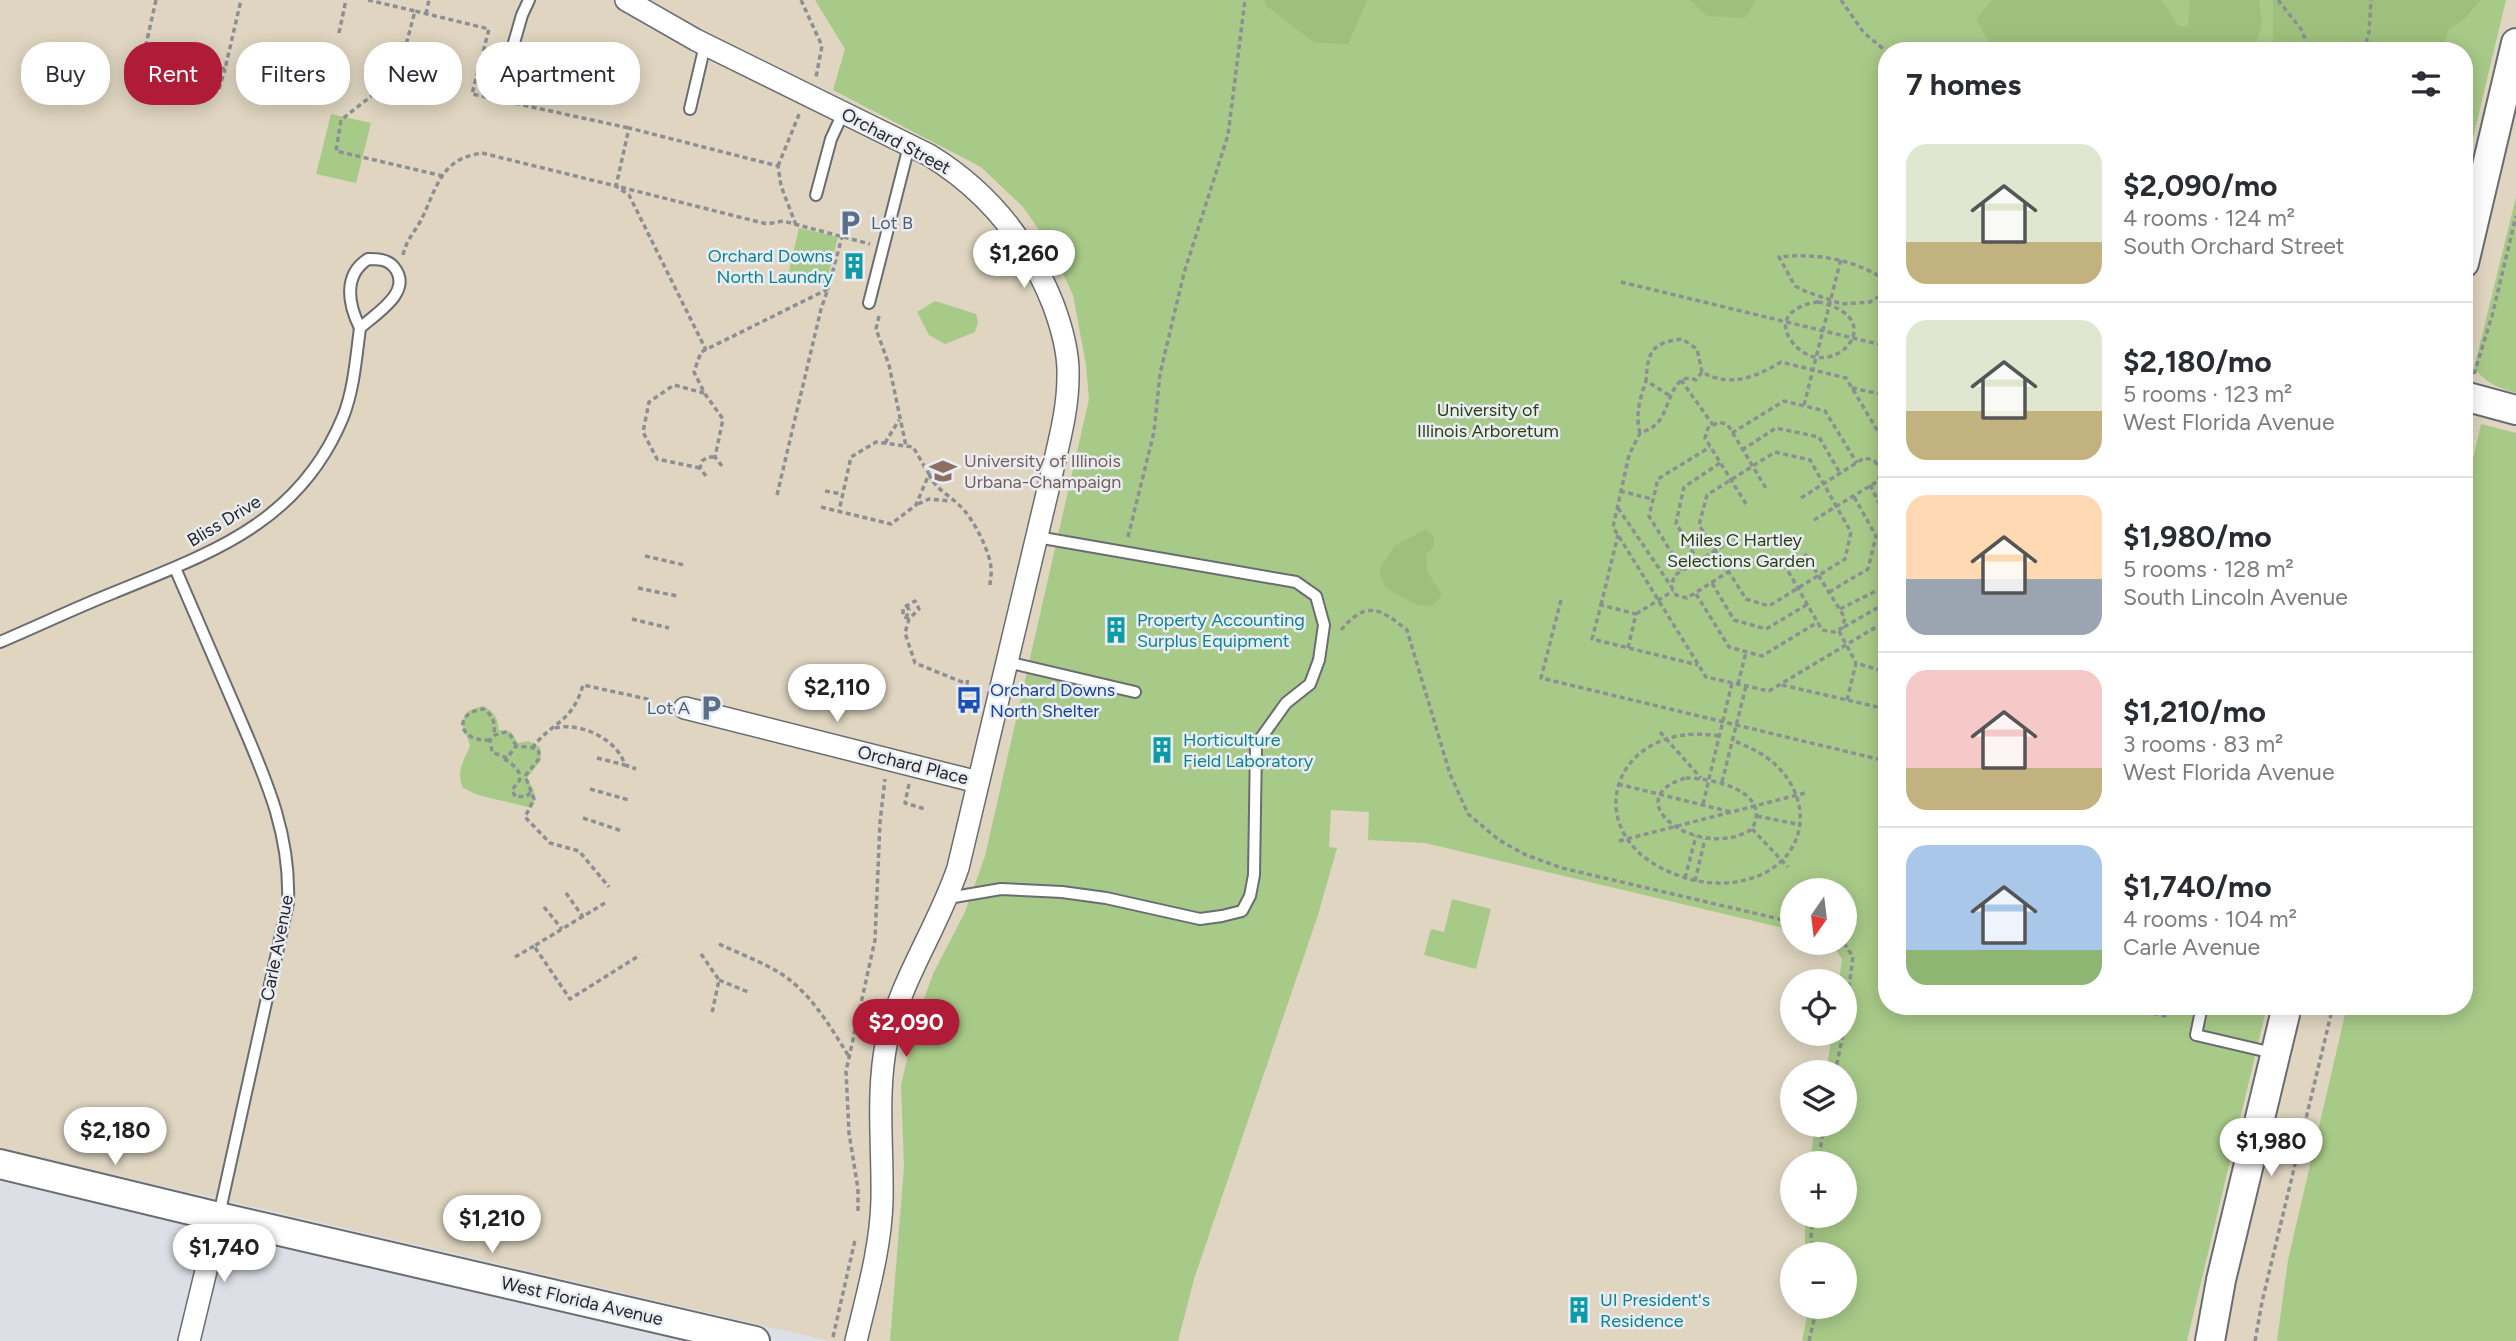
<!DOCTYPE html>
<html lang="en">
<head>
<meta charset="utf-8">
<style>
	:root { --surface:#fff; --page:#f7f7f7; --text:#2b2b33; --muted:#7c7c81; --line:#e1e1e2; --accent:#b01c37 }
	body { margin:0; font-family:Figtree,sans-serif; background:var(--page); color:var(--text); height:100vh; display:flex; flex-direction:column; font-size:26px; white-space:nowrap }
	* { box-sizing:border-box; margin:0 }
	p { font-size:23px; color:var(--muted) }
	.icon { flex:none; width:38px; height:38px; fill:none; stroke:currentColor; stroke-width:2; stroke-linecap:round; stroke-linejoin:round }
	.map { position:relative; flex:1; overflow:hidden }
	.side { position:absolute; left:1878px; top:42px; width:595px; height:973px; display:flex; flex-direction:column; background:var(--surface); border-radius:28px; box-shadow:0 4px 18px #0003 }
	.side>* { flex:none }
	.banner { position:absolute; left:21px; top:42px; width:665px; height:63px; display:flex; gap:14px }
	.needle { width:46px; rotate:194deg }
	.tools { position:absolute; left:1780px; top:878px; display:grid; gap:14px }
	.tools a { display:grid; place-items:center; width:77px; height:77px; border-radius:50%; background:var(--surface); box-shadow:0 4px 18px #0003; font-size:35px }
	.price { position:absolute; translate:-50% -60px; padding:0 16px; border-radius:24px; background:#fff; color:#222; font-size:23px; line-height:46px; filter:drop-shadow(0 2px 4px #0008) }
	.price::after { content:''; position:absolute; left:50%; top:42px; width:21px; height:16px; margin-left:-10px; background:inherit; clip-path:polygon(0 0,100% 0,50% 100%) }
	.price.selected { background:var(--accent); color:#fff }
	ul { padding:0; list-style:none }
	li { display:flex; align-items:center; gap:21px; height:175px; padding:0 28px }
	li+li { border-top:2px solid var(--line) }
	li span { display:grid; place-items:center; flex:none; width:196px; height:140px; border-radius:21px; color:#555 }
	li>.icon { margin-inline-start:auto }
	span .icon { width:84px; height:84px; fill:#fffc; stroke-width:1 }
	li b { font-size:30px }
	h2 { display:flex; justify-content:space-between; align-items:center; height:84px; padding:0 28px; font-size:30px }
	.pill { padding:0 24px; border-radius:28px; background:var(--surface); box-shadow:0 4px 18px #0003; font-size:24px; line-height:63px }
	.pill.selected { background:var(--accent); color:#fff }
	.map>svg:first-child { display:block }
	.education { fill:#dfd5c0; fill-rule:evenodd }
	.green { fill:#a8ca88 }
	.forest { fill:#9ec07c }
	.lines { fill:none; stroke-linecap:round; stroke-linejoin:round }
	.lane-casing { stroke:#696c71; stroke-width:14 }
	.street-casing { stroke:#696c71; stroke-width:24 }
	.secondary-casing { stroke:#696c71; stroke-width:32 }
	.path { stroke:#8c8f93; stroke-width:3.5; stroke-dasharray:5 3.5; stroke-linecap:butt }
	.lane { stroke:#fff; stroke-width:10 }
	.street { stroke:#fff; stroke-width:21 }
	.secondary { stroke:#fff; stroke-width:28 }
	.labels { text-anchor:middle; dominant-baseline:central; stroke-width:5; stroke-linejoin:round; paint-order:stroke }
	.street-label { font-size:18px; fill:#252628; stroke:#e9edf3 }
	.service-label { font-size:18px; fill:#4e5e75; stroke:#e9edf3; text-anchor:start }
	.culture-label { font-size:18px; fill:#0d838f; stroke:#e9edf3; text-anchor:start }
	.park-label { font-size:18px; fill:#2a400f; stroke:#e9edf3 }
	.education-label { font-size:18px; fill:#785e54; stroke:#e9edf3; text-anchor:start }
	.transit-label { font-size:18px; fill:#164399; stroke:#e9edf3; text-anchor:start }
</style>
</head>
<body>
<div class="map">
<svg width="2516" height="1341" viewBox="0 0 2516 1341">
	<rect width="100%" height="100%" fill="#dce0e6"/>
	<path class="education" d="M0,0H2516V1341H830L0,1148ZM1886,51H2464V1006H1886ZM1792,891H1844V943H1792ZM1792,982H1844V1034H1792ZM1792,1073H1844V1125H1792ZM1792,1164H1844V1216H1792ZM1792,1255H1844V1307H1792Z"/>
	<g class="green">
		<path d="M815,0H2506L2464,176V51H1886V1006H2267L2187,1341H1802L1809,1307H1844V1255H1805V1216H1844V1164H1810L1815,1125H1844V1073H1826L1832,1034H1844V982H1839L1842,959L1831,943H1844V891H1792V930L1425,843L1368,840L1369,812L1331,810L1329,847L1337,848L1318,915L1194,1279L1178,1341H890L904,1167L901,1085L916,1021L933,974L965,912L985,856L1089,399L1086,365L1073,295L1049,244L1023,207L981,167L833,90L845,49Z"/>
		<path d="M331,114L371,123L356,183L316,174Z"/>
		<path d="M2516,197V393C2498,388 2486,383 2474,368Z"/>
		<path d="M799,228L838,237L826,284L788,275Z"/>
		<path d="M935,301L976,314L978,322L975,332L945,344L929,335L917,312Z"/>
		<path d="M2481,424L2516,433V1341H2277L2288,1260L2347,1006H2464V498Z"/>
		<path d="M482,706C494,710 498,718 499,730L511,732L518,743L528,741L540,747L541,760L527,778C534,790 538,795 532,808L478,795L463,788C456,772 463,762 470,746C467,732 456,726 468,711Z"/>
		<path d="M1452,899L1491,909L1476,969L1424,955L1431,929L1444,932Z"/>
	</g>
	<g class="forest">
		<path d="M1265,0H1367L1348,44L1315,43L1265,5Z"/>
		<path d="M1690,0H1756L1745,18L1707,16Z"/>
		<path d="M1992,0H2161L2179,26H2188L2190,0H2259L2262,23L2254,51H1977L1988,41L1976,19Z"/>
		<path d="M2273,0H2481L2465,18L2448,30L2443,51H2273Z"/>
		<path d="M1426,529L1434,536V547L1426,554L1427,571L1442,595L1432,606L1417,605L1385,587L1379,570L1394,546Z"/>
	</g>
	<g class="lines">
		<defs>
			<g id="lane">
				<path d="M507,67L522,15L529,0"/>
				<path d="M690,109L705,45"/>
				<path d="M816,195L831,139L843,113"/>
				<path d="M368,259C378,259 387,259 394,267C414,292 375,314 360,328C348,304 343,275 368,259Z"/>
				<path d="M869,303L909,146"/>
				<path d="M175,568C195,615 215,661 235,707C263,773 291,830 288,903L219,1215"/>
				<path d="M0,642C38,626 75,608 113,593C210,553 299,524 343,417C354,389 356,358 360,328"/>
				<path d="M1007,662L1135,692"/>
				<path d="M948,898L1001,889L1062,892L1106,898L1200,919L1222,916L1242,911L1250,896L1254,875L1256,745L1286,703L1310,684L1319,660L1324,625L1316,596L1296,582L1037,537"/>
				<path d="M2202,1006L2196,1035L2273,1053"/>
			</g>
			<g id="street">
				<path d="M626,0L696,40L929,155C988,191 1028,241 1053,304C1062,328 1069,352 1068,377C1068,411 1058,445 1051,477L958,868C938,927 901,979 887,1040C876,1091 883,1147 882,1200C881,1247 867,1295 856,1341"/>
				<path d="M685,708L978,782"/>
				<path d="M189,1341L219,1217"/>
			</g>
			<g id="secondary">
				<path d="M2464,263L2516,43"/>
				<path d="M2464,396L2516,410"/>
				<path d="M0,1164L219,1217L755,1341"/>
				<path d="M2210,1341L2221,1280L2287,1006"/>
			</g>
		</defs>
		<use href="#lane" class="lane-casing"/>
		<use href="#street" class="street-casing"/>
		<use href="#secondary" class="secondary-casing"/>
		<g class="path">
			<path d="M156,0L145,49L225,69L241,0"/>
			<path d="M368,0L415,11"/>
			<path d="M801,0L822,46L816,77"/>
			<path d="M1841,0L1864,33L1886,51"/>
			<path d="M2278,0L2301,29L2310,51"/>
			<path d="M426,14L429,0"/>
			<path d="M339,33L346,0"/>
			<path d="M2364,51L2369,32L2371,0"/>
			<path d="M140,69L145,49"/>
			<path d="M179,79L184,59"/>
			<path d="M219,89L225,69"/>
			<path d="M778,166L800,112"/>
			<path d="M443,176L336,151L341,120L398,75L415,11L489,29L472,94L629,128"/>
			<path d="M796,225L781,186L778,166L629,128L616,186L767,224L783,221L870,244"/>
			<path d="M403,255C406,241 413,234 420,222C430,204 436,178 452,165C461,157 472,155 482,153L616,186L629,195L706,350"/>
			<path d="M1886,280C1852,259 1818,253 1779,257L1795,286L1807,292L1842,304L1870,302L1886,292"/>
			<path d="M1621,282L1886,346"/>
			<path d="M828,289L842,237"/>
			<path d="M1818,302C1898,319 1825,391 1790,339C1776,317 1798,304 1818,302Z"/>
			<path d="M879,316L876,329L889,365L906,446"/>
			<path d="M2474,374L2492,316L2516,216"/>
			<path d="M1681,380L1713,425"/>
			<path d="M1852,388L1886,395"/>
			<path d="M1669,395L1646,381C1648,350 1652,343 1682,339L1697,349L1702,372"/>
			<path d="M1804,405L1841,259"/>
			<path d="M1640,433C1635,414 1640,399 1646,381"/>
			<path d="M1732,433L1784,401L1825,411L1857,463"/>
			<path d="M2464,437L2466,422"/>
			<path d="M885,443L899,420"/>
			<path d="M1886,445L1846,378L1781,362C1756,377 1730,388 1702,372L1696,380C1672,370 1670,408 1659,421C1653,428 1648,430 1640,433L1629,455L1613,527L1706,677L1769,691L1886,621"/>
			<path d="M1742,450L1776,428L1819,437L1840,473"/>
			<path d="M1775,452L1810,460L1851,532L1845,559L1769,606L1746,599L1699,525L1707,495Z"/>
			<path d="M1877,465L1886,460"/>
			<path d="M722,466L715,457L723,419L705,394L694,372L701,352L828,289L821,309L777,495"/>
			<path d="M700,468L657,459L643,432L649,402L674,385L704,393"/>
			<path d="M929,474C935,489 948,494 959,505C972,516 990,551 991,568C992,573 990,580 990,585"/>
			<path d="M706,476L700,468L702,461L708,457H715"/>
			<path d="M1870,485L1886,517"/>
			<path d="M825,491L842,494"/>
			<path d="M1620,491L1652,499"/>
			<path d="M1801,498L1864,458L1874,460L1881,470L1878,481L1814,520"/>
			<path d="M918,504L929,499L951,501"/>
			<path d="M1746,504L1705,438L1708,428L1719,422L1728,425L1767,490"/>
			<path d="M821,507L891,524L916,505L929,474L913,447L876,442L851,457L839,511"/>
			<path d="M1618,508L1671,586"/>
			<path d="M1128,537L1154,432L1160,374L1184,273L1228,135L1245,0"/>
			<path d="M1738,537L1675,575L1671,586L1676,595L1687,598L1752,557"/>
			<path d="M645,556L684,565"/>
			<path d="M1698,561L1676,523L1684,487L1720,463"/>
			<path d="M1784,564L1822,630L1834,632L1842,628L1845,618L1804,552"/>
			<path d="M1682,570L1649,516L1658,479L1710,447"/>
			<path d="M1712,583L1734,620L1766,629L1808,604"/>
			<path d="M638,588L677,596"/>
			<path d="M1829,592L1868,569L1876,536L1853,495"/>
			<path d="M1696,594L1729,647L1762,656L1818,622"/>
			<path d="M1561,600L1541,678L1886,761"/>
			<path d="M1601,605L1618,535"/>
			<path d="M1840,609L1886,586"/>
			<path d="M1636,614L1673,591"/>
			<path d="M906,618L909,610L906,604"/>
			<path d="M632,619L669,628"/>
			<path d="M909,619L903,616V608L915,601L919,609L909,619L905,633L915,663L967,684L968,678"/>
			<path d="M1844,627L1886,603"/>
			<path d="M1341,630C1366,600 1380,608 1407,630L1450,774L1468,814L1499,840L1526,855L1562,868L1792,922"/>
			<path d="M1839,631L1856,663"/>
			<path d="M1628,648L1636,614L1601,605L1592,639L1698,665"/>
			<path d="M1738,684L1746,652"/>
			<path d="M1782,685L1886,709V706"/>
			<path d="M1847,700L1856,663L1886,672"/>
			<path d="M555,728C581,722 617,739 625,765L636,769"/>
			<path d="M1660,732L1701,778"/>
			<path d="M1719,736C1611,718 1572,839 1680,876C1705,885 1732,886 1758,876C1811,854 1813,794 1770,760C1759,751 1746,746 1732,740"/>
			<path d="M490,740C457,742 453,712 484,709C494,717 495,723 494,735"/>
			<path d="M516,746L511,736L506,732L495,735L490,740L492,752L507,758L516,746L535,748L539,752L538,760L525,776L534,799L525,817L550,843L579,851L609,887"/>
			<path d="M532,748C553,721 572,723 583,685L652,700"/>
			<path d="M597,758L625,765"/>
			<path d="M504,759C511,763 523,771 519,781C517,785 513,787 512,791L516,797L527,796L532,791"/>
			<path d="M1686,778C1712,778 1773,791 1752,829C1700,863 1613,799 1686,778Z"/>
			<path d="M1722,782L1746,686"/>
			<path d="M909,784L905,803L922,808L921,812"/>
			<path d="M1618,784L1731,812"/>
			<path d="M590,789L629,800"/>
			<path d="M1703,804L1732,683"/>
			<path d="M1757,816L1801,825"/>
			<path d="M583,818L622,831"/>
			<path d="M1752,829L1788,867"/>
			<path d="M1619,841L1805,793"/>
			<path d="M1685,878L1696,836"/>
			<path d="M1695,881L1705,839"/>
			<path d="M566,893L583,917"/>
			<path d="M605,903L534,946L570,999L640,955"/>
			<path d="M544,907L562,929"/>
			<path d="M1844,943L1853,957L1844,1024"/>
			<path d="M719,944C738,953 760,961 778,972C809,990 830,1026 848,1055"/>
			<path d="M701,954L719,980L712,1013"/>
			<path d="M515,957L534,946"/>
			<path d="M719,980L748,992"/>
			<path d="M2120,1006L2165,1016L2167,1006"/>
			<path d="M1835,1073L1843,1034"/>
			<path d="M1818,1164L1824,1125"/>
			<path d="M858,1211V1189L849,1133L846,1071L875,940L880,822L885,779"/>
			<path d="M1813,1216L1811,1236L1813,1255"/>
			<path d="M833,1337L855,1240"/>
			<path d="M1809,1341L1817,1307"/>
			<path d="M2255,1341L2262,1302L2333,1006"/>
		</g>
		<use href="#lane" class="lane"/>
		<use href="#street" class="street"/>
		<use href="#secondary" class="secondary"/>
	</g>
	<defs>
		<symbol id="parking-bare" viewBox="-9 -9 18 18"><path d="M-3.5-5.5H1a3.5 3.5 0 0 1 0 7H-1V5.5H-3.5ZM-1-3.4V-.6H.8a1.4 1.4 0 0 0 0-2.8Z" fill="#5c6f8a" stroke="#e9edf3" stroke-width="2.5" paint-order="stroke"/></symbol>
		<symbol id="building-bare" viewBox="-9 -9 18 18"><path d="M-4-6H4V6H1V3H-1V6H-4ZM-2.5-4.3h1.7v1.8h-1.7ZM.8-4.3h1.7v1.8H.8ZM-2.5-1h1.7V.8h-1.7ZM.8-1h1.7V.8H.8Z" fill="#0f9aa8" stroke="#e9edf3" stroke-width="2.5" paint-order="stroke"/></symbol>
		<symbol id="university-bare" viewBox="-9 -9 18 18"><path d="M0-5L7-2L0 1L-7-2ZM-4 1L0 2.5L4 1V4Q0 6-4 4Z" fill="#8d6e63" stroke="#e9edf3" stroke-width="2.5" paint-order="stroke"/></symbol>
		<symbol id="bus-bare" viewBox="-9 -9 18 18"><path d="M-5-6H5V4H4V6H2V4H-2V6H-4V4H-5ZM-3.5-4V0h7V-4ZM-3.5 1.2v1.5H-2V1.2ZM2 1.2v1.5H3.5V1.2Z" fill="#1a4fb4" stroke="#e9edf3" stroke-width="2.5" paint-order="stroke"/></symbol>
	</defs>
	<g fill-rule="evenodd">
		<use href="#parking-bare" x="831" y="204" width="38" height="38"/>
		<use href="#building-bare" x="835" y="247" width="38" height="38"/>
		<use href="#university-bare" x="924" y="452" width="38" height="38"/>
		<use href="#building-bare" x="1097" y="611" width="38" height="38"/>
		<use href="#bus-bare" x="950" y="681" width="38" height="38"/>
		<use href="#parking-bare" x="692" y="689" width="38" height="38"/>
		<use href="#building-bare" x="1143" y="731" width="38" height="38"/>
		<use href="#building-bare" x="1560" y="1291" width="38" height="38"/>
	</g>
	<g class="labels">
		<g class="street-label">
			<text transform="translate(896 141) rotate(28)">Orchard Street</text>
			<text transform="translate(224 521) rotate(-31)">Bliss Drive</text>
			<text transform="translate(913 765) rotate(14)">Orchard Place</text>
			<text transform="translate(277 948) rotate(-79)">Carle Avenue</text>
			<text transform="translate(582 1301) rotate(13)">West Florida Avenue</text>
		</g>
		<g class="service-label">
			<text x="871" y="223">Lot B</text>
			<text x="690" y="708" text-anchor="end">Lot A</text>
		</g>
		<g class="culture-label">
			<text x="833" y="256" text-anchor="end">Orchard Downs<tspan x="833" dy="21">North Laundry</tspan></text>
			<text x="1137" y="620">Property Accounting<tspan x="1137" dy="21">Surplus Equipment</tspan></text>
			<text x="1183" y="740">Horticulture<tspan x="1183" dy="21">Field Laboratory</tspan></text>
			<text x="1600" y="1300">UI President's<tspan x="1600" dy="21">Residence</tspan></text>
		</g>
		<g class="park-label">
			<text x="1488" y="410">University of<tspan x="1488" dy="21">Illinois Arboretum</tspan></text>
			<text x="1741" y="540">Miles C Hartley<tspan x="1741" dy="21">Selections Garden</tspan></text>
		</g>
		<g class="education-label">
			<text x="964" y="461">University of Illinois<tspan x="964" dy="21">Urbana-Champaign</tspan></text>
		</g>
		<g class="transit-label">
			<text x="990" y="690">Orchard Downs<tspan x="990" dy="21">North Shelter</tspan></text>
		</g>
	</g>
</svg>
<div class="tools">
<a><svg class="needle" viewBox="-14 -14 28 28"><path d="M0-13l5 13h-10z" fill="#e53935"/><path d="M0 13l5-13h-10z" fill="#7c7c81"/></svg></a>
<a><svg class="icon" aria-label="locate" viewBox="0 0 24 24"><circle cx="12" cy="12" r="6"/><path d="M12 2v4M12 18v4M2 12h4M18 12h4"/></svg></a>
<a><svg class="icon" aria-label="layers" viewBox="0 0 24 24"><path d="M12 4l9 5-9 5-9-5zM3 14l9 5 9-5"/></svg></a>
<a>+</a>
<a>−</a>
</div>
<b class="price" style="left:1024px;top:290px">$1,260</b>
<b class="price" style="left:837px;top:724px">$2,110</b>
<b class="price selected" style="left:906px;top:1059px">$2,090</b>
<b class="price" style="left:115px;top:1167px">$2,180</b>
<b class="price" style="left:2271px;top:1178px">$1,980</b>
<b class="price" style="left:492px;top:1255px">$1,210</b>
<b class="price" style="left:224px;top:1284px">$1,740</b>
<div class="banner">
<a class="pill">Buy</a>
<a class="pill selected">Rent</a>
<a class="pill">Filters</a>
<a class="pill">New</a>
<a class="pill">Apartment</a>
</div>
<section class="side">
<h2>7 homes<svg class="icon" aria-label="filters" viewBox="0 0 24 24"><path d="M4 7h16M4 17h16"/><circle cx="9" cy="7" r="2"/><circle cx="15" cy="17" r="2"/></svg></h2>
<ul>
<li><span style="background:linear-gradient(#dfe7d0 70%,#c2b280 0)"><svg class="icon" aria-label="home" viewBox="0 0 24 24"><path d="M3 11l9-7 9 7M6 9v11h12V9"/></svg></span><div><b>$2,090/mo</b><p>4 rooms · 124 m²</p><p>South Orchard Street</p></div></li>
<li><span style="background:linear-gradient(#dfe7d0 65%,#c2b280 0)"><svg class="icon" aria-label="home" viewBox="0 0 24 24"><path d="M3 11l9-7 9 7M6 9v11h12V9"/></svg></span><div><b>$2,180/mo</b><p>5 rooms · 123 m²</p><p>West Florida Avenue</p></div></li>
<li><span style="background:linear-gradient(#ffd9b3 60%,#9aa5b1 0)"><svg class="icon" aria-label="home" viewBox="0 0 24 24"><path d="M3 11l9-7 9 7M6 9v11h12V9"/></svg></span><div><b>$1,980/mo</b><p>5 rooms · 128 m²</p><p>South Lincoln Avenue</p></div></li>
<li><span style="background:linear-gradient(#f6c9c9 70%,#c2b280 0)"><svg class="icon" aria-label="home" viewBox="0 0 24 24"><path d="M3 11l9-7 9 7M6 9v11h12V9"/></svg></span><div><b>$1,210/mo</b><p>3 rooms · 83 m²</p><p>West Florida Avenue</p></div></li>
<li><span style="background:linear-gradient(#a9c7e8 75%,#8fb573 0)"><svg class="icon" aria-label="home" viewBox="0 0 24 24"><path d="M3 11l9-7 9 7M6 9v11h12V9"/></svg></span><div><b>$1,740/mo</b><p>4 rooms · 104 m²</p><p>Carle Avenue</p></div></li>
</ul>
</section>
</div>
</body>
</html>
